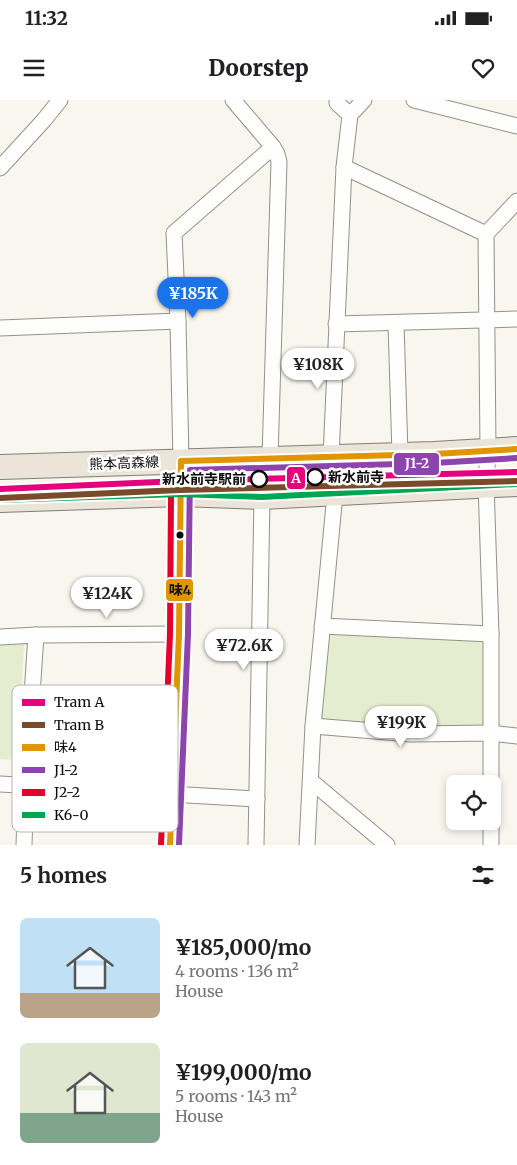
<!DOCTYPE html>
<html lang="en">
<head>
<meta charset="utf-8">
<style>
	:root { --surface:#fff; --page:#f6f6f6; --text:#202124; --muted:#757577; --accent:#1a73e8 }
	body { margin:0; font-family:Merriweather,"Noto Sans JP",serif; background:var(--page); color:var(--text); height:100vh; display:flex; flex-direction:column; font-size:19px; white-space:nowrap }
	* { box-sizing:border-box; margin:0 }
	p { font-size:16px; color:var(--muted) }
	.icon { flex:none; width:28px; height:28px; fill:none; stroke:currentColor; stroke-width:2; stroke-linecap:round; stroke-linejoin:round }
	.map { position:relative; height:745px; overflow:hidden }
	.side { display:flex; flex-direction:column; background:var(--surface); flex:1 }
	.side>* { flex:none }
	.fabs { position:absolute; left:446px; top:675px; display:grid; gap:10px }
	.fabs a { display:grid; place-items:center; width:55px; height:55px; border-radius:8px; background:var(--surface); box-shadow:0 2px 8px #0003; font-size:25px }
	.price { position:absolute; translate:-50% -42px; padding:0 11px; border-radius:18px; background:#fff; color:#222; font-size:16px; line-height:32px; filter:drop-shadow(0 1px 2px #0008) }
	.price::after { content:''; position:absolute; left:50%; top:30px; width:15px; height:11px; margin-left:-8px; background:inherit; clip-path:polygon(0 0,100% 0,50% 100%) }
	.price.on { background:var(--accent); color:#fff }
	ul { padding:0; list-style:none }
	li { display:flex; align-items:center; gap:15px; height:125px; padding:0 20px }
	li span { display:grid; place-items:center; flex:none; width:140px; height:100px; border-radius:8px; color:#555 }
	li>.icon { margin-inline-start:auto }
	span .icon { width:60px; height:60px; fill:#fffc; stroke-width:1 }
	li b { font-size:21px }
	h2 { display:flex; justify-content:space-between; align-items:center; height:60px; padding:0 20px; font-size:21px }
	.status { display:flex; justify-content:space-between; align-items:center; height:35px; padding:0 25px; background:var(--surface); direction:ltr }
	.status svg { height:14px; fill:currentColor }
	header { display:flex; justify-content:space-between; align-items:center; height:65px; padding:0 20px; background:var(--surface); font-size:22px; font-weight:800 }
	.map>svg:first-child { display:block }
	.green { fill:#e5edcf }
	.lines { fill:none; stroke-linecap:round; stroke-linejoin:round }
	.street-casing { stroke:#92918d; stroke-width:17 }
	.secondary-casing { stroke:#898784; stroke-width:23 }
	.primary-casing { stroke:#7f7e7a; stroke-width:26 }
	.street { stroke:#fefefc; stroke-width:15 }
	.secondary { stroke:#f4f1e8; stroke-width:21 }
	.primary { stroke:#ebe4d8; stroke-width:24 }
	.bus-1-casing { stroke:#fff; stroke-width:10 }
	.bus-2-casing { stroke:#fff; stroke-width:10 }
	.bus-3-casing { stroke:#fff; stroke-width:10 }
	.bus-4-casing { stroke:#fff; stroke-width:10 }
	.bus-1 { stroke:#df9601; stroke-width:6 }
	.bus-2 { stroke:#8e44ad; stroke-width:6 }
	.bus-3 { stroke:#e4002b; stroke-width:6 }
	.bus-4 { stroke:#00a651; stroke-width:6 }
	.tram-1-casing { stroke:#fff; stroke-width:10 }
	.tram-2-casing { stroke:#fff; stroke-width:10 }
	.tram-1 { stroke:#e5007d; stroke-width:6 }
	.tram-2 { stroke:#7a4b2a; stroke-width:6 }
	.stop-dot { fill:#fff; stroke:#0b0b0b; stroke-width:2.5 }
	.bus-dot { fill:#0b0b0b; stroke:#fff; stroke-width:2 }
	.labels { text-anchor:middle; dominant-baseline:central; stroke-width:5; stroke-linejoin:round; paint-order:stroke }
	.street-label { font-size:14px; fill:#0b0b0b; stroke:#fff }
	.stop-label { font-size:14px; font-weight:bold; fill:#0b0b0b; stroke:#fff; text-anchor:start }
	.key { fill:#fff; stroke:#b6b6b6; stroke-width:1 }
	.key-label { font-size:14px; fill:#0b0b0b }
	.line-badge { stroke:#fff; stroke-width:2 }
	.badge-label { font-size:14px; text-anchor:middle; font-weight:bold; fill:#fff }
	.pale-badge-label { font-size:14px; text-anchor:middle; font-weight:bold; fill:#111 }
</style>
</head>
<body>
<div class="status"><b>11:32</b><svg viewBox="0 0 49 12"><path d="M0 12V9h3v3zM5 12V6h3v6zM10 12V3h3v9zM15 12V0h3v12zM26 1h20v11H26zM47 4h2v5h-2z"/></svg></div>
<header><svg class="icon" aria-label="menu" viewBox="0 0 24 24"><path d="M4 6h16M4 12h16M4 18h16"/></svg>Doorstep<svg class="icon" aria-label="heart" viewBox="0 0 24 24"><path d="M12 20l-8-8c-3-5 5-10 8-4 3-6 11-1 8 4z"/></svg></header>
<div class="map">
<svg width="517" height="745" viewBox="0 0 517 745">
	<rect width="100%" height="100%" fill="#f9f6ee"/>
	<g class="green">
		<path d="M330,533L486,540V628L320,622Z"/>
		<path d="M25,535L16,660L0,659V537Z"/>
	</g>
	<g class="lines">
		<defs>
			<g id="street">
				<path d="M233,0L273,47L277,54L279,62L270,358"/>
				<path d="M337,0V3L350,15"/>
				<path d="M414,0L517,26"/>
				<path d="M344,67L486,134"/>
				<path d="M0,68L44,20L60,0"/>
				<path d="M178,221L181,361"/>
				<path d="M396,223L400,355"/>
				<path d="M336,224L517,219"/>
				<path d="M0,228L178,221L174,133L273,47"/>
				<path d="M331,357L344,67L350,15L364,0"/>
				<path d="M322,526L491,534"/>
				<path d="M36,535L179,534"/>
				<path d="M0,537L36,535L26,685L24,745"/>
				<path d="M313,626L411,634L490,633L517,636"/>
				<path d="M311,681L387,745"/>
				<path d="M0,684L257,699"/>
				<path d="M491,684V534L486,384L488,350L486,134L517,101"/>
				<path d="M256,745L262,397"/>
				<path d="M307,745L313,626L335,394"/>
				<path d="M491,745V721"/>
			</g>
			<path id="secondary" d="M170,745L179,534L181,361"/>
			<g id="primary">
				<path d="M0,367L434,354L517,349"/>
				<path d="M0,400L180,394L262,397L517,384"/>
			</g>
		</defs>
		<use href="#street" class="street-casing"/>
		<use href="#secondary" class="secondary-casing"/>
		<use href="#primary" class="primary-casing"/>
		<use href="#street" class="street"/>
		<use href="#secondary" class="secondary"/>
		<use href="#primary" class="primary"/>
		<defs>
			<path id="bus-1" d="M170,745L179,534L181,361L434,354L517,349"/>
			<path id="bus-2" d="M179,745L188,534L190,370L434,363L517,358"/>
			<path id="bus-3" d="M161,745L170,534L171,394L174,388L180,385L262,388L517,375"/>
			<path id="bus-4" d="M0,400L180,394L262,397L517,384"/>
		</defs>
		<use href="#bus-1" class="bus-1-casing"/>
		<use href="#bus-2" class="bus-2-casing"/>
		<use href="#bus-3" class="bus-3-casing"/>
		<use href="#bus-4" class="bus-4-casing"/>
		<use href="#bus-1" class="bus-1"/>
		<use href="#bus-2" class="bus-2"/>
		<use href="#bus-3" class="bus-3"/>
		<use href="#bus-4" class="bus-4"/>
		<defs>
			<path id="tram-1" d="M0,389L180,381L517,372"/>
			<path id="tram-2" d="M0,398L180,390L517,381"/>
		</defs>
		<use href="#tram-1" class="tram-1-casing"/>
		<use href="#tram-2" class="tram-2-casing"/>
		<use href="#tram-1" class="tram-1"/>
		<use href="#tram-2" class="tram-2"/>
	</g>
	<g class="stop-dot">
		<circle cx="315" cy="377" r="8"/>
		<circle cx="259" cy="379" r="8"/>
	</g>
	<circle class="bus-dot" cx="180" cy="435" r="4.5"/>
	<g class="labels">
		<g class="street-label">
			<text transform="translate(124 363) rotate(-2)">熊本高森線</text>
		</g>
		<g class="stop-label">
			<text x="328" y="377">新水前寺</text>
			<text x="246" y="379" text-anchor="end">新水前寺駅前</text>
		</g>
	</g>
	<rect x="12" y="585" width="166" height="147" rx="8" class="key"/>
	<rect x="22" y="599" width="23" height="7" fill="#e5007d"/>
	<rect x="22" y="622" width="23" height="6" fill="#7a4b2a"/>
	<rect x="22" y="644" width="23" height="7" fill="#df9601"/>
	<rect x="22" y="667" width="23" height="6" fill="#8e44ad"/>
	<rect x="22" y="689" width="23" height="7" fill="#e4002b"/>
	<rect x="22" y="712" width="23" height="6" fill="#00a651"/>
	<g class="key-label">
		<text x="54" y="607">Tram A</text>
		<text x="54" y="630">Tram B</text>
		<text x="54" y="652">味4</text>
		<text x="54" y="675">J1-2</text>
		<text x="54" y="697">J2-2</text>
		<text x="54" y="720">K6-0</text>
	</g>
	<g class="line-badge">
		<rect x="393" y="352" width="47" height="24" rx="5" fill="#8e44ad"/>
		<rect x="286" y="366" width="20" height="24" rx="5" fill="#e5007d"/>
		<rect x="165" y="478" width="29" height="24" rx="5" fill="#df9601"/>
	</g>
	<g class="badge-label">
		<text x="417" y="368">J1-2</text>
		<text x="296" y="383">A</text>
	</g>
	<g class="pale-badge-label">
		<text x="180" y="495">味4</text>
	</g>
</svg>
<div class="fabs">
<a><svg class="icon" aria-label="locate" viewBox="0 0 24 24"><circle cx="12" cy="12" r="6"/><path d="M12 2v4M12 18v4M2 12h4M18 12h4"/></svg></a>
</div>
<b class="price on" style="left:193px;top:219px">¥185K</b>
<b class="price" style="left:318px;top:290px">¥108K</b>
<b class="price" style="left:107px;top:519px">¥124K</b>
<b class="price" style="left:244px;top:571px">¥72.6K</b>
<b class="price" style="left:401px;top:648px">¥199K</b>
</div>
<section class="side">
<h2>5 homes<svg class="icon" aria-label="filters" viewBox="0 0 24 24"><path d="M4 7h16M4 17h16"/><circle cx="9" cy="7" r="2"/><circle cx="15" cy="17" r="2"/></svg></h2>
<ul>
<li><span style="background:linear-gradient(#bfe0f5 75%,#b9a48a 0)"><svg class="icon" aria-label="home" viewBox="0 0 24 24"><path d="M3 11l9-7 9 7M6 9v11h12V9"/></svg></span><div><b>¥185,000/mo</b><p>4 rooms · 136 m²</p><p>House</p></div></li>
<li><span style="background:linear-gradient(#dfe7d0 70%,#7fa58c 0)"><svg class="icon" aria-label="home" viewBox="0 0 24 24"><path d="M3 11l9-7 9 7M6 9v11h12V9"/></svg></span><div><b>¥199,000/mo</b><p>5 rooms · 143 m²</p><p>House</p></div></li>
</ul>
</section>
</body>
</html>
